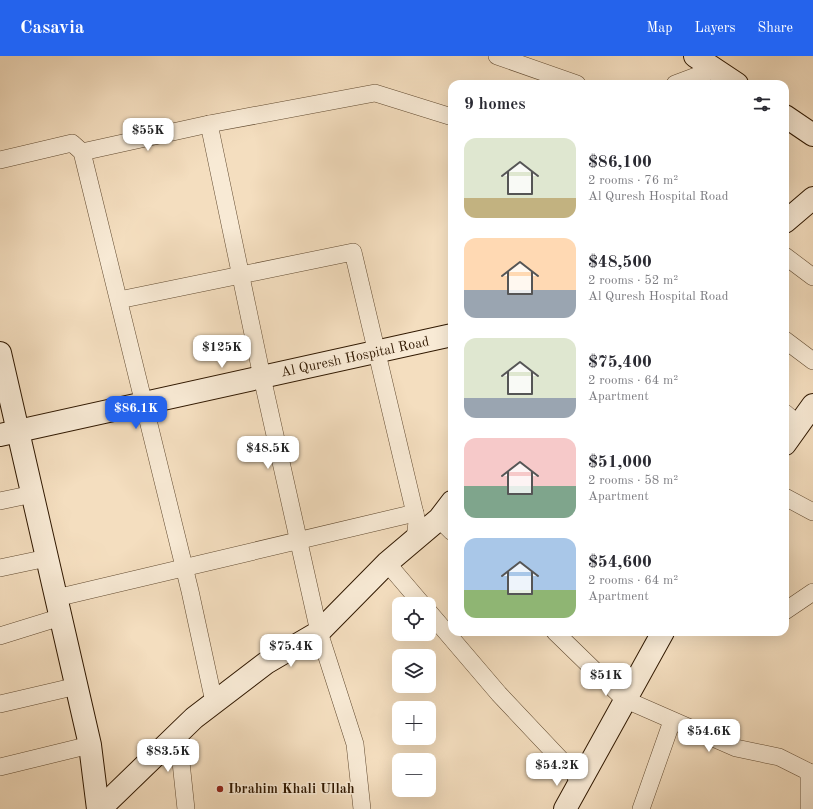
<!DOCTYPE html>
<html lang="en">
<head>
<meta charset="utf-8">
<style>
	:root { --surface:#fff; --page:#f7f7f7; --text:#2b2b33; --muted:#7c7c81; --accent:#2563eb }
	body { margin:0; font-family:"Old Standard TT",serif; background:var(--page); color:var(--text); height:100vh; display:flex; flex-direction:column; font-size:15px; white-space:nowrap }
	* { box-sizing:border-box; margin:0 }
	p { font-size:13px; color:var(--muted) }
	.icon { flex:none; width:22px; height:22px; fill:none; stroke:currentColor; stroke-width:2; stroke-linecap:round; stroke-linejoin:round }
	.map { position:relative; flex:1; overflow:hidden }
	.details { position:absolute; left:448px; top:24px; width:341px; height:556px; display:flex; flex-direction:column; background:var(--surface); border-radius:12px; box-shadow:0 4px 16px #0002 }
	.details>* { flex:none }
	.controls { position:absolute; left:392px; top:541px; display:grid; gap:8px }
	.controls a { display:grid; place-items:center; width:44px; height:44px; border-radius:8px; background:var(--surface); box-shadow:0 4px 16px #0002; font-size:20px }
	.price { position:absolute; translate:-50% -34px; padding:0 9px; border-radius:8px; background:#fff; color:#222; font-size:13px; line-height:26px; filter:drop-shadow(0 1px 2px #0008) }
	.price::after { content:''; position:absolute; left:50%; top:24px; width:12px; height:9px; margin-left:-6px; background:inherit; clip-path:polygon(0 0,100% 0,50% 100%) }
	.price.on { background:var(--accent); color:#fff }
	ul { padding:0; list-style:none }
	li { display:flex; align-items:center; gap:12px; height:100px; padding:0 16px }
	li span { display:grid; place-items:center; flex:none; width:112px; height:80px; border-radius:12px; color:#555 }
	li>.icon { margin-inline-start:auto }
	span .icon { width:48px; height:48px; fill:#fffc; stroke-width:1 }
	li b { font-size:17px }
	h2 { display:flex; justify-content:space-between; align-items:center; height:48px; padding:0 16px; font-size:17px }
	header { display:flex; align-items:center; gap:24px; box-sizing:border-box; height:56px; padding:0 20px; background:var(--accent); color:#fff }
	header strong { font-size:19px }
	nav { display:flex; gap:22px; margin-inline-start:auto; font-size:14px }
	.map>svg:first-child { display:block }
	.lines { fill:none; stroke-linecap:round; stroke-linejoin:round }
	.street-casing { stroke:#614a30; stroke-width:18 }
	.secondary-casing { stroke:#301800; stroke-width:24 }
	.street { stroke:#f8ead5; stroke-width:17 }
	.secondary { stroke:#f8ead5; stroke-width:22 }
	.poi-dot { fill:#8f2418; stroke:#f8ead5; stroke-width:1.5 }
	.labels { text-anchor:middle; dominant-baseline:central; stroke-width:3; stroke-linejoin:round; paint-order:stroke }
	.street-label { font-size:14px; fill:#301800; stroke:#f8ead5 }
	.poi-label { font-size:14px; font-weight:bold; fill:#301800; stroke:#f8ead5; text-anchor:start }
</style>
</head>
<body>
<header>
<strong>Casavia</strong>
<nav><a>Map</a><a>Layers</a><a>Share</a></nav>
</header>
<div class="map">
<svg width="813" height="753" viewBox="0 0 813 753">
	<rect width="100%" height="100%" fill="#f4debf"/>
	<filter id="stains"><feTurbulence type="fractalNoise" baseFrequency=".005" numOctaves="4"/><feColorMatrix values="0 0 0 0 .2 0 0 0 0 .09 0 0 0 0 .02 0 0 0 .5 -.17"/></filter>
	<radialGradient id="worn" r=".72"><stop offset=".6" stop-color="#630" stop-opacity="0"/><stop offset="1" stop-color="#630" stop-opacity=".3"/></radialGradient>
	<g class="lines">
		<defs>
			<g id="street">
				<path d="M497,0L577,28"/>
				<path d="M675,28L715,13"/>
				<path d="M209,68L262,321L319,576L355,688L362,753"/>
				<path d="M82,96L209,68L375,37L452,61"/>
				<path d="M0,104L72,87L82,96L190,535L214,646"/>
				<path d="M785,200L813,221"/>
				<path d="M119,244L353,196L417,466L415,483"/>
				<path d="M785,284L813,305"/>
				<path d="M785,357L799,369"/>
				<path d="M785,441L813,456"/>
				<path d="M0,445L33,438"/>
				<path d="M439,463L452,476"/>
				<path d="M387,507L422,548"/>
				<path d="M0,512L47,502"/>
				<path d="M56,542L415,457"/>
				<path d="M785,555L813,536"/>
				<path d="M429,556L499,638L580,724"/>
				<path d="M555,576L624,643L736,692L779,701L809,716L813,722"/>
				<path d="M0,580L61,561"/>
				<path d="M0,648L77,630"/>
				<path d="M178,678L186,753"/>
				<path d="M0,711L90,689"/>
				<path d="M809,716V753"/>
				<path d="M641,753L672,665"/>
			</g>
			<g id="secondary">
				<path d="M695,0L737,28"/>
				<path d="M785,60L813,79"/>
				<path d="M785,166L813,142"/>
				<path d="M0,297L90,689L98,753"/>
				<path d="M0,379L452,279"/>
				<path d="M785,388L813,349"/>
				<path d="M100,753L194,662L266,607L319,576L387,507L439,463L452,446"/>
				<path d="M565,753L663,576"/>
			</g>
		</defs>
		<use href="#street" class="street-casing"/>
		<use href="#secondary" class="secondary-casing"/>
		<use href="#street" class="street"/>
		<use href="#secondary" class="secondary"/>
	</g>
	<circle class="poi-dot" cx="220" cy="733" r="4"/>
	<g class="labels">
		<g class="street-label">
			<text transform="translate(355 301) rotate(-12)">Al Quresh Hospital Road</text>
		</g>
		<g class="poi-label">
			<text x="228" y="733">Ibrahim Khali Ullah</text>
		</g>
	</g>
	<rect width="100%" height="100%" filter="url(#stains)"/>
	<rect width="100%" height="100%" fill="url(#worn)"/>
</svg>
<div class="controls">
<a><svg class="icon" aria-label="locate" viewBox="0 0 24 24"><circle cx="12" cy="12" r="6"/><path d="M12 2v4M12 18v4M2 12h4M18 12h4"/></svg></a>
<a><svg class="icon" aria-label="layers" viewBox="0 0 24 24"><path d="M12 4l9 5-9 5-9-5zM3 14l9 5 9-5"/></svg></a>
<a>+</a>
<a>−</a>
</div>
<b class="price" style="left:148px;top:96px">$55K</b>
<b class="price" style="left:222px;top:313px">$125K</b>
<b class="price on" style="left:136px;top:374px">$86.1K</b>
<b class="price" style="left:268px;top:414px">$48.5K</b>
<b class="price" style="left:291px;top:612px">$75.4K</b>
<b class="price" style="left:606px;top:641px">$51K</b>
<b class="price" style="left:709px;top:697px">$54.6K</b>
<b class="price" style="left:168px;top:717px">$83.5K</b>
<b class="price" style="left:557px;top:731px">$54.2K</b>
<section class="details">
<h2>9 homes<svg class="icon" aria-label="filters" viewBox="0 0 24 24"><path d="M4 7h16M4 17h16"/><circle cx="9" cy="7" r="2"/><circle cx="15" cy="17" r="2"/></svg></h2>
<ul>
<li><span style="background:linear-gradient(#dfe7d0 75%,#c2b280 0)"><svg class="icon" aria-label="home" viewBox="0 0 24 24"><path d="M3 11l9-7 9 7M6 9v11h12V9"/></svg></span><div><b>$86,100</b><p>2 rooms · 76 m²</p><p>Al Quresh Hospital Road</p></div></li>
<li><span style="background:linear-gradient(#ffd9b3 65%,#9aa5b1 0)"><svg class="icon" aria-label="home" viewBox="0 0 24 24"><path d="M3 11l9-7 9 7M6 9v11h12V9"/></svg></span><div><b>$48,500</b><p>2 rooms · 52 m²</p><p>Al Quresh Hospital Road</p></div></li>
<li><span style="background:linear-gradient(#dfe7d0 75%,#9aa5b1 0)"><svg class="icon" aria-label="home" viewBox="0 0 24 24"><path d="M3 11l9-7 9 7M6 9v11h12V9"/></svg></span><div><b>$75,400</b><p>2 rooms · 64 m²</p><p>Apartment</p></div></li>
<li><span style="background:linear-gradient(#f6c9c9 60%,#7fa58c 0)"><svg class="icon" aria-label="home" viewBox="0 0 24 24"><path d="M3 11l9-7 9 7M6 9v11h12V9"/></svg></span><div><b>$51,000</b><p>2 rooms · 58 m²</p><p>Apartment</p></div></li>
<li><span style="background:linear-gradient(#a9c7e8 65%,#8fb573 0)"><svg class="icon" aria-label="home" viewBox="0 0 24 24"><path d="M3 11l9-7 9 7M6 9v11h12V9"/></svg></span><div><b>$54,600</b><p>2 rooms · 64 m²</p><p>Apartment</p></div></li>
</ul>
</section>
</div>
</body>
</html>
